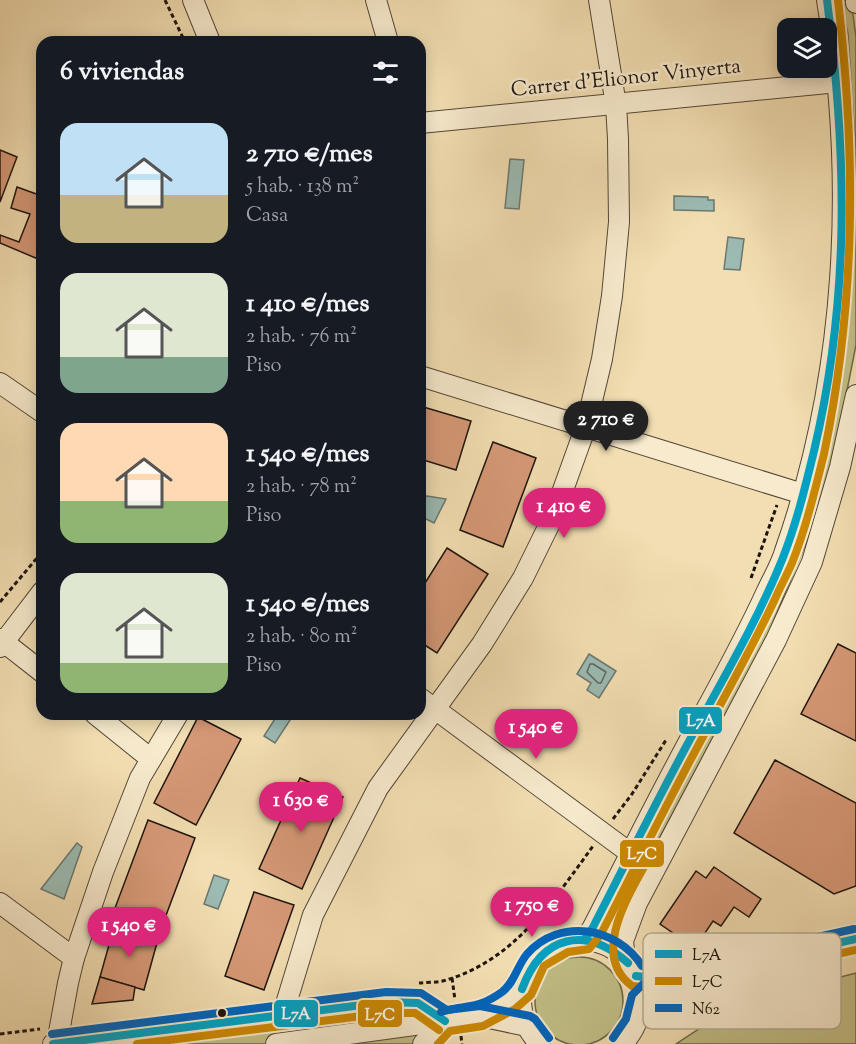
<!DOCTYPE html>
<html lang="es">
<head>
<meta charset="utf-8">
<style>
	:root { --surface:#171b24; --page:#242831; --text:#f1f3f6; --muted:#9ea1a6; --accent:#db2777 }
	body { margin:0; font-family:"Sorts Mill Goudy",serif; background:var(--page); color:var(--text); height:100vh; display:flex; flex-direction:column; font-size:22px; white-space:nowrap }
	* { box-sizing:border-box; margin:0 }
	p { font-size:20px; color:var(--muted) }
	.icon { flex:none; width:33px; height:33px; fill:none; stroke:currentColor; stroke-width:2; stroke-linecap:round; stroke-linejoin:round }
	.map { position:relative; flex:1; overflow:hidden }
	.drawer { position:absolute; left:36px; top:36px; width:390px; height:684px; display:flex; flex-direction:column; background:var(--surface); border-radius:18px; box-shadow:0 3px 15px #0003 }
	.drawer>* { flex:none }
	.controls { position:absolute; left:777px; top:18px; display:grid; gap:12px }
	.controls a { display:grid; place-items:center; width:60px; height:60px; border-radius:12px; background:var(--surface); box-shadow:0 3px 15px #0003; font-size:30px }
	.price { position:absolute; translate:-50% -51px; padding:0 14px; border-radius:21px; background:var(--accent); color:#fff; font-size:20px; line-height:39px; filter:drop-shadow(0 2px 3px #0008) }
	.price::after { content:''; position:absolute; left:50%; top:36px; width:18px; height:14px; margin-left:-9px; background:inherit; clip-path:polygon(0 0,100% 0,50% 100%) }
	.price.selected { background:#222; color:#fff }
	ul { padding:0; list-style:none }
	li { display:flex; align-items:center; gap:18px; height:150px; padding:0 24px }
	li span { display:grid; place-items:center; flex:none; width:168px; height:120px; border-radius:18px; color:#555 }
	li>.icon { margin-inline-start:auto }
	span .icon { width:72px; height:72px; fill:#fffc; stroke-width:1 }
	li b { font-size:26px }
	h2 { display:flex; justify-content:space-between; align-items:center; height:72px; padding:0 24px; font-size:26px }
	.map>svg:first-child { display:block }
	.green { fill:#c2bf87; stroke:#706a4a; stroke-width:1.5 }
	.water { fill:#9cbbb3; stroke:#6a7871; stroke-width:1.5 }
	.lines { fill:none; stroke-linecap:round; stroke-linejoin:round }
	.shore { stroke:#5d6860; stroke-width:1.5 }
	.building { fill:#d69977; stroke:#1e140e; stroke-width:1.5 }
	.minor-casing { stroke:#534637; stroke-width:22 }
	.path { stroke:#1e140e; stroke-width:3; stroke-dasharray:4.5 3; stroke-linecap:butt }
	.minor { stroke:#f7eacd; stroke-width:20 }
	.bus-1-casing { stroke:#f7eacd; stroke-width:12 }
	.bus-2-casing { stroke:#f7eacd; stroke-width:12 }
	.bus-3-casing { stroke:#f7eacd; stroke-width:12 }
	.bus-1 { stroke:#02a2c4; stroke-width:8 }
	.bus-2 { stroke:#cc8903; stroke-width:8 }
	.bus-3 { stroke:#0065bd; stroke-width:8 }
	.bus-dot { fill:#1e140e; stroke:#f7eacd; stroke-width:2 }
	.labels { text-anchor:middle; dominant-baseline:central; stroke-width:5; stroke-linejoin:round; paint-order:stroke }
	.street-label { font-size:21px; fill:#1e140e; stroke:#f7eacd }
	.key { fill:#f7eacd; stroke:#b6aa94; stroke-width:1.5 }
	.key-label { font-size:16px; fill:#1e140e }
	.line-badge { stroke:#f7eacd; stroke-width:2 }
	.badge-label { font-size:16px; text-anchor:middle; font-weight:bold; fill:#fff }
</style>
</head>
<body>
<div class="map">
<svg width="856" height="1044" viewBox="0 0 856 1044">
	<rect width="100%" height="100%" fill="#f2deb2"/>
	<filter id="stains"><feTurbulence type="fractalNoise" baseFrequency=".00333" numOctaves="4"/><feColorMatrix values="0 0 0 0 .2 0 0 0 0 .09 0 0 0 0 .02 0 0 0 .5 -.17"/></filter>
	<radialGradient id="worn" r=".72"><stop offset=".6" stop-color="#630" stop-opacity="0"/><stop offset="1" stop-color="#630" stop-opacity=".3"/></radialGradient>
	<g class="green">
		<path d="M840,0H851L856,37V345L834,456L814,524L768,634L633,888L614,937L601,932L651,826L726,697L757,637L797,538L824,447L844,341L852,286L854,238L855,141L848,34Z"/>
		<circle cx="579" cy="1001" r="44"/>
		<path d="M856,973V1044H676L732,1007L764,997Z"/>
		<path d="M386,1002L480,1016L420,1044H47Z"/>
	</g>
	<g class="water">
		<path d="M510,159L524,160L519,209L505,208Z"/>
		<path d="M674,196L708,197V200H714V211L674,210Z"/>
		<path d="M728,237L744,239L740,270L724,269Z"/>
		<path d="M427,496L446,499L434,523L420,516V497Z"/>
		<path d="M589,654L616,671L599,698L587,690L591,683L577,674Z"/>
		<path d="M278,714H294L275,743L264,736Z"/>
		<path d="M77,843L82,847L64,899L41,889Z"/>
		<path d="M214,875L229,880L218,909L204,904Z"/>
	</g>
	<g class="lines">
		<path class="shore" d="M590,664H593L606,672L601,683H598L587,672Z"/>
	</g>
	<g class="building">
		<path d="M0,150L17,157L0,202Z"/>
		<path d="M17,187L42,196V247L38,259L0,243V235L19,242L30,214L11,208Z"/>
		<path d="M420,406L471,421L456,470L420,459Z"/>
		<path d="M493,442L536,458L503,547L460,530Z"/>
		<path d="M447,548L488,574L437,653L420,642V591Z"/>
		<path d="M838,644L856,653V741L801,714Z"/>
		<path d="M198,717L241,739L196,825L154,803Z"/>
		<path d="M775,760L856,803V886L834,894L734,833Z"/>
		<path d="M300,778L343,797L302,889L259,869Z"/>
		<path d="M148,820L195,838L162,926L115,908Z"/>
		<path d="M714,867L761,899L749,917L734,907L721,926L713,921L695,948L660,924L696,871L706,878Z"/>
		<path d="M254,892L294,905L264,990L225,976Z"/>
		<path d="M114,927L158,939L144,990L100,977Z"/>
		<path d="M100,977L135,987L133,1000L92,1004Z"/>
	</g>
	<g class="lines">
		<defs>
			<g id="minor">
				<path d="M193,0L210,42"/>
				<path d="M376,0L388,42"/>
				<path d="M856,0V3"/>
				<path d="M420,123L838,82"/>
				<path d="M420,376L803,494"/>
				<path d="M0,383L42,412"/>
				<path d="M0,639L42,672"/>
				<path d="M0,647L42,592"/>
				<path d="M420,698L630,853"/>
				<path d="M95,714L151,759"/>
				<path d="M0,903L74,958"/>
				<path d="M584,940L592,929C628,859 663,788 701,719C724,677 747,635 767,591C773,578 781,565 785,551C847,375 856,182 827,0"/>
				<path d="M625,959L623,941L637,903L776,640L812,562L840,467L856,395"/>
				<path d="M641,1000L650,992L671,980L856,939"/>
				<path d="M480,1016L527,1026"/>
				<path d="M282,1017L313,915L378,788L482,644L523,578L554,515L586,426L602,359L612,296L619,222L618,139L616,105L599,0"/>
				<path d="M57,1043L68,983L74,958L103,872L140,778L178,714"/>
				<path d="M53,1044L386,1002L418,1003L445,1021"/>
				<path d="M276,1044L480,1016L509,1000L522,989"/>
				<path d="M423,1044L445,1021"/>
				<path d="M540,1044C529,1033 522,1019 521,1003C518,929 625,916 640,989C644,1009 636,1030 622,1044"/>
			</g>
		</defs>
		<use href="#minor" class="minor-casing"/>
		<g class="path">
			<path d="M165,0L185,42"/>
			<path d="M751,578L777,505"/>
			<path d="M0,602L42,552"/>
			<path d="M613,819L632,794L666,740"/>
			<path d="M452,978L455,1000"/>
			<path d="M419,983C427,982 438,983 446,980C513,961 554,900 593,846"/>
			<path d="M0,1034L40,1029"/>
			<path d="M461,1036L462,1044"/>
		</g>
		<use href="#minor" class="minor"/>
		<defs>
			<g id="bus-1">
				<path d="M584,940L592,929C624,867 654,806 687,745C720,684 756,624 782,560C796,525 805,488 814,451C850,298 847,155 827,0"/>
				<path d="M636,976L671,980L856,939"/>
				<path d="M522,989C542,935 585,925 628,963"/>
				<path d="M53,1044L386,1002L418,1003L445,1021"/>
			</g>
			<g id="bus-2">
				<path d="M645,865C627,898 591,956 632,986L672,990L856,950"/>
				<path d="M137,1044L386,1013H415L439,1030"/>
				<path d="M438,1044L450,1031L483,1026L515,1009L531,995L544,966L568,952L589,949L601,934C634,870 665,807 699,744C725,696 752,648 775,599C780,587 787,575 792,563C806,528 815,490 824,454C856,301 856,155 838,0"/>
			</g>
			<g id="bus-3">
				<path d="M441,1012C467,1004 477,1010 502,992C515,982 517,966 527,954C560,917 617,927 642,966L670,969L854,929"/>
				<path d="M52,1034L386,992L421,993L447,1010L480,1006L530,1016L535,1019L549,1038"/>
				<path d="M613,1038L626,1019L632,995L643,984L668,970L708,961"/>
			</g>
		</defs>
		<use href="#bus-1" class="bus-1-casing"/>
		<use href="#bus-2" class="bus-2-casing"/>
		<use href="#bus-3" class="bus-3-casing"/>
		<use href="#bus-1" class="bus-1"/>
		<use href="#bus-2" class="bus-2"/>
		<use href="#bus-3" class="bus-3"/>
	</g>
	<circle class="bus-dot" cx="222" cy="1013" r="5"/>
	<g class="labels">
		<g class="street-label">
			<text transform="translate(626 79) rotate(-6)">Carrer d'Elionor Vinyerta</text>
		</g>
	</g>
	<rect x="643" y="933" width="198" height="96" rx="9" class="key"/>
	<rect x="655" y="950" width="27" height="8" fill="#02a2c4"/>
	<rect x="655" y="977" width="27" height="8" fill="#cc8903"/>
	<rect x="655" y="1004" width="27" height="8" fill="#0065bd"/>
	<g class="key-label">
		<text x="692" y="960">L7A</text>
		<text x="692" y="987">L7C</text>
		<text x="692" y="1014">N62</text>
	</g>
	<g class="line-badge">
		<rect x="678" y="706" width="45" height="29" rx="6" fill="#02a2c4"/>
		<rect x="619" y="839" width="46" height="29" rx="6" fill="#cc8903"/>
		<rect x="273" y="999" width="46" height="29" rx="6" fill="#02a2c4"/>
		<rect x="357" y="999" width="46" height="29" rx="6" fill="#cc8903"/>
	</g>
	<g class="badge-label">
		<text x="701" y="726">L7A</text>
		<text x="642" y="859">L7C</text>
		<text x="296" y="1019">L7A</text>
		<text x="380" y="1020">L7C</text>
	</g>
	<rect width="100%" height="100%" filter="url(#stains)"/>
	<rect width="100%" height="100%" fill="url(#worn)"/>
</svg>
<div class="controls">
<a><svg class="icon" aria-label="layers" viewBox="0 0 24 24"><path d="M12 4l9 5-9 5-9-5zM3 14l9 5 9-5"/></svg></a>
</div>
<b class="price selected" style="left:606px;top:452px">2 710 €</b>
<b class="price" style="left:564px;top:539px">1 410 €</b>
<b class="price" style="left:536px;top:760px">1 540 €</b>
<b class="price" style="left:301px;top:833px">1 630 €</b>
<b class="price" style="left:532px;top:938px">1 750 €</b>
<b class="price" style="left:129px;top:958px">1 540 €</b>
<section class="drawer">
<h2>6 viviendas<svg class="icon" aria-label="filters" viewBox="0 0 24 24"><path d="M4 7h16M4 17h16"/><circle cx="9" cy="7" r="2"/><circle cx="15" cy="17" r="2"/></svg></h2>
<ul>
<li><span style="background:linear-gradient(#bfe0f5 60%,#c2b280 0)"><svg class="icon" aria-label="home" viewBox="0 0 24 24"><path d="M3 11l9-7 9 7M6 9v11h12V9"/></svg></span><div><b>2 710 €/mes</b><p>5 hab. · 138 m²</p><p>Casa</p></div></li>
<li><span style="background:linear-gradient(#dfe7d0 70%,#7fa58c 0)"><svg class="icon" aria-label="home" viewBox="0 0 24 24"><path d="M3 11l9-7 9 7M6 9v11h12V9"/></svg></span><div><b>1 410 €/mes</b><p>2 hab. · 76 m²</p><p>Piso</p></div></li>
<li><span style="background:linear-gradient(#ffd9b3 65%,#8fb573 0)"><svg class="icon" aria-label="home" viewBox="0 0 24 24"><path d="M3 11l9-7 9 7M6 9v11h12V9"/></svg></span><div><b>1 540 €/mes</b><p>2 hab. · 78 m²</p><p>Piso</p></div></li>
<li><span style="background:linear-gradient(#dfe7d0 75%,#8fb573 0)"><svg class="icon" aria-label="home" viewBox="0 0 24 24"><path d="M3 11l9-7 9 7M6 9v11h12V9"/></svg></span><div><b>1 540 €/mes</b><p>2 hab. · 80 m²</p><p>Piso</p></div></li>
</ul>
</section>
</div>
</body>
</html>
